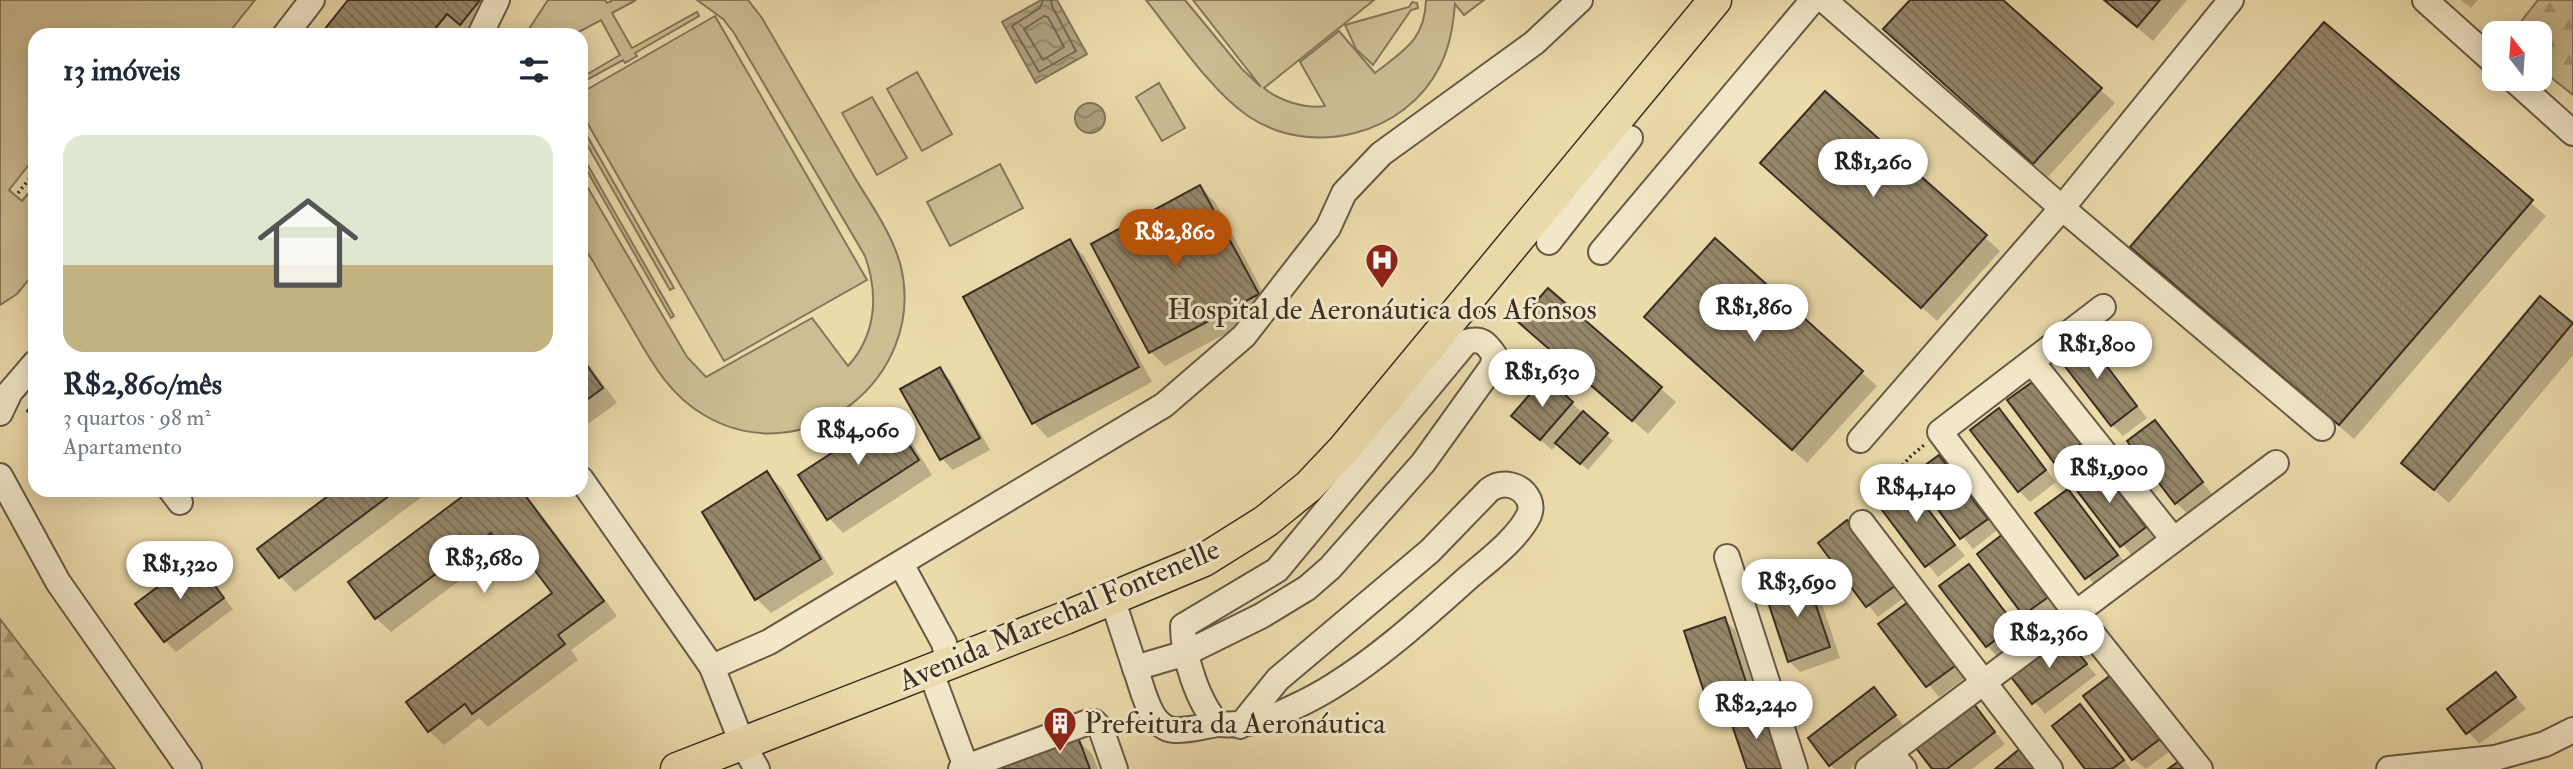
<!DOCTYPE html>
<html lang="pt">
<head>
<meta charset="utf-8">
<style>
	:root { --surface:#fff; --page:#f2f2f3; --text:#1f2937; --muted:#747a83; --line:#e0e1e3; --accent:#b45309 }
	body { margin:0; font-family:"IM FELL Double Pica",serif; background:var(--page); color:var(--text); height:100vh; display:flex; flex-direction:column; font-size:26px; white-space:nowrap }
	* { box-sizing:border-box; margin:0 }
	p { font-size:23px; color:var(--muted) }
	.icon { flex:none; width:38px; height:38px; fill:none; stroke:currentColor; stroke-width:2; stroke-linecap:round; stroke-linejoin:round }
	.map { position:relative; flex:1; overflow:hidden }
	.side { position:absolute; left:28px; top:28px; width:560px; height:469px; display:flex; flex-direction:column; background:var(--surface); border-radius:21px; box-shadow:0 4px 18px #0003 }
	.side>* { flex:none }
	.needle { width:46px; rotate:343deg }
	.buttons { position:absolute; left:2482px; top:21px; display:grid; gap:14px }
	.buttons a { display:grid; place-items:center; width:70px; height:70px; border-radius:14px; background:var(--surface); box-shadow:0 4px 18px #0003; font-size:35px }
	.price { position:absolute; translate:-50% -60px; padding:0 16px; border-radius:24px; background:#fff; color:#222; font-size:23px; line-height:46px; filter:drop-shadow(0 2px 4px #0008) }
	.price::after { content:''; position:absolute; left:50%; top:42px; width:21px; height:16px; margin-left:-10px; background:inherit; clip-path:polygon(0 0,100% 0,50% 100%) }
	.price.active { background:var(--accent); color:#fff }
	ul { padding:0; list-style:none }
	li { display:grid; align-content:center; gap:14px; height:371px; padding:0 35px }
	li+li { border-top:2px solid var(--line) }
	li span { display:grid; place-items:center; height:217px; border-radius:21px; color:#555 }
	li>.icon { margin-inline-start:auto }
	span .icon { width:126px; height:126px; fill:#fffc; stroke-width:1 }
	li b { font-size:30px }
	h2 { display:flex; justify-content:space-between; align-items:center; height:84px; padding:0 35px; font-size:30px }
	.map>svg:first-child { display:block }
	.grass { fill:#cdbd93; stroke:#84765c; stroke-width:2 }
	.forest { fill:url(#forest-firs); stroke:#84765c; stroke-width:2 }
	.water { fill:url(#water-waves); stroke:#80725a; stroke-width:2 }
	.shadow { fill:#0003 }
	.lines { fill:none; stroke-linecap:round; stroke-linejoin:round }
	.shore { stroke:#746751; stroke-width:2 }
	.building { fill:url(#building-back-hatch); stroke:#3a2e25; stroke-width:2 }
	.minor-casing { stroke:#665946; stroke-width:28 }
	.major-casing { stroke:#3a2e25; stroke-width:35 }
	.path { stroke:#3a2e25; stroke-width:3.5; stroke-dasharray:2 3.5; stroke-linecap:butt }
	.minor { stroke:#f2e7c8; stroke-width:24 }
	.major { stroke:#ebdaaa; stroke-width:32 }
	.labels { text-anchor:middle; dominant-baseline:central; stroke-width:6; stroke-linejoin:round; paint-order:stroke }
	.poi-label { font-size:30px; fill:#3a2e25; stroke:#f2e7c8 }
	.street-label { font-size:30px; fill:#3a2e25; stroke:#f2e7c8 }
</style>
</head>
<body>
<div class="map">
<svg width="2573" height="769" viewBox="0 0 2573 769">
	<defs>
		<pattern id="forest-firs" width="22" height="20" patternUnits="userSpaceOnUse" patternTransform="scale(1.75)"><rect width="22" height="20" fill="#cdbd93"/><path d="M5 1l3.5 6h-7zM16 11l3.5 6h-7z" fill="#a79a78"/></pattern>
		<pattern id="water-waves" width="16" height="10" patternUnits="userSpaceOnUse" patternTransform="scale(1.75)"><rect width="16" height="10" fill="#afa07d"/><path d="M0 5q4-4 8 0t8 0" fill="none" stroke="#8f8366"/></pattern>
		<pattern id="building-back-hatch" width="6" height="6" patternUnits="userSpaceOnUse" patternTransform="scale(1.75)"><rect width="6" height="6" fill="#96876a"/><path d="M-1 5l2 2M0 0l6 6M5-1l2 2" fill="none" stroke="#7b6f57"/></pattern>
	</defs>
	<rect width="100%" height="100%" fill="#ebdaaa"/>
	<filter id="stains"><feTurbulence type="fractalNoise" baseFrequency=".00286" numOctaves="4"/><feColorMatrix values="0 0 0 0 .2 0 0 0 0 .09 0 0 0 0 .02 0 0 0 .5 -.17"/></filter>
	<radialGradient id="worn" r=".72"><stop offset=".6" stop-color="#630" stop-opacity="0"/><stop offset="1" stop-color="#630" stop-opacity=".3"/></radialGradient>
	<g class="grass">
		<path d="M0,0H255L227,35H35V157L9,190L22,201L35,185V272L17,294L0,305Z"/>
		<path d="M548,0H605L607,3L613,0H636L612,13L632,48L697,12L699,16L635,53L637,56L625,63L623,60L581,83V78L620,55L601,20L573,35H525Z"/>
		<path d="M697,0H748L762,18C793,71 824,124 855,178C872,206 893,235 901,267C927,378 805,475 704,415C665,392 648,355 626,318C615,299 604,281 594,263C590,256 583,247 581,240C577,222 581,195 581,176L687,357L706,377L812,318L848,366C876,335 879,295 865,256L734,33L723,19Z"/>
		<path d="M1146,0H1185L1242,69L1261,87L1193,0H1374L1264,88C1279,101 1306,109 1325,106L1300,62L1339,31L1375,73C1404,50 1425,40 1426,0H1484L1464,15L1455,4C1453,26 1450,46 1440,66C1406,135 1311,159 1248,116C1210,90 1175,36 1146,0Z"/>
		<path d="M1412,2L1417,3L1418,8L1411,10L1373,65L1356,49L1345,25L1409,7Z"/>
		<path d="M715,16L867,280L724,361L581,112V93Z"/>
		<path d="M917,72L952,134L922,151L887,89Z"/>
		<path d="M1159,83L1185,128L1162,141L1136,97Z"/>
		<path d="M872,97L907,158L877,175L842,113Z"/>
		<path d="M581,128L582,127L674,288L670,290L581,134Z"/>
		<path d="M582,155L674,316L671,318L581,160Z"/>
		<path d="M1000,164L1023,208L950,246L927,202Z"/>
	</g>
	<g class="forest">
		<path d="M2538,0H2573V95L2539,68V33H2512Z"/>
		<path d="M0,619L115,769H0Z"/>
	</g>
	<g class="water">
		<path d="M1041,0H1057L1087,54L1036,83L1002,22Z"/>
		<circle cx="1090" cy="118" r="15"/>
	</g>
	<g class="shadow">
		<path d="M350,0H506L472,35L462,27L455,35H322Z"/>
		<path d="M1912,0H2001L2115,103L2048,177L1900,44Z"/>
		<path d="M2104,0H2187L2153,41Z"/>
		<path d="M2461,0H2478L2471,8Z"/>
		<path d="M2324,24L2546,216L2354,439L2132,247Z"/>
		<path d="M1825,93L2000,251L1937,321L1777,177Z"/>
		<path d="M1200,187L1215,202L1272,309L1165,366L1151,352Z"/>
		<path d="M1715,240L1877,386L1807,463L1660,331Z"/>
		<path d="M1070,242L1084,256L1152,382L1048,438L1034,423L966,298Z"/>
		<path d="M1548,290L1676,402L1648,434L1535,336Z"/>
		<path d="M2541,298L2573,325V355L2449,503L2403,463Z"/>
		<path d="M2084,338L2147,418L2123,436L2112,425Z"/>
		<path d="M581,354L617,403L581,429Z"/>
		<path d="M939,369L950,380L990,450L953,470L942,459L903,390Z"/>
		<path d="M2034,382L2092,454L2067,473L2056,462Z"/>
		<path d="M1572,403L1613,441L1588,470L1558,443L1552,450L1525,427Z"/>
		<path d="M1999,411L2056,482L2030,502L2019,491Z"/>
		<path d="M890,417L905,432L932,475L843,533L829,518Z"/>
		<path d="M2155,422L2212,494L2187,513L2176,503Z"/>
		<path d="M1939,457L1997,530L1973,549L1914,476Z"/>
		<path d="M2097,466L2156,539L2133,557L2074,484Z"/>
		<path d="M767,474L782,488L834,574L771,613L757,599Z"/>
		<path d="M1906,482L1965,556L1938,577L1878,503Z"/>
		<path d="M339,490H431L295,592L281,577L260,549Z"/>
		<path d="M474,490H523L617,616L571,650L578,660L488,727L479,718L444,745L429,731L555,593L532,563L524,569L504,547L391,632L376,618Z"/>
		<path d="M2067,491L2128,566L2098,589L2037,514Z"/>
		<path d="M1847,523L1906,596L1878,617L1820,544Z"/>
		<path d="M1979,554L2063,604L2036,625Z"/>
		<path d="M194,561L233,609L176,652L165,641Z"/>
		<path d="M1969,566L2025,637L1998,657L1987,646Z"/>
		<path d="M1806,578L1817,589L1840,658L1800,672L1789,661Z"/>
		<path d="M1910,602L1969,675L1939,697L1881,625Z"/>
		<path d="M1724,619L1735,630L1757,695L1719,708L1708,697Z"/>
		<path d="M2065,638L2096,675L2045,714L2014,677Z"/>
		<path d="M2496,674L2526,709L2479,744L2450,710Z"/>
		<path d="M2122,688L2170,751L2146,769L2133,759L2086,696Z"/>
		<path d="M1874,690L1905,727L1850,769H1835L1830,765Z"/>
		<path d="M1974,706L2005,744L1972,769H1935Z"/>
		<path d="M2080,706L2091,717L2131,769H2087Z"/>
		<path d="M1077,739L1092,754L1098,769H1001Z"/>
	</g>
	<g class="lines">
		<g class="shore">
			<path d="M1043,0L1040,8L1012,26L1039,72L1076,51L1052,6L1051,0"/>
			<path d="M1044,16L1048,17L1064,47L1043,60L1024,29Z"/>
		</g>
	</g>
	<g class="building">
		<path d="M348,0H480L460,25L447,14L430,35H320Z"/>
		<path d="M1910,0H2003L2102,88L2033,164L1883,29Z"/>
		<path d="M2104,0H2160L2137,27Z"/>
		<path d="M2324,22L2533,200L2339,425L2130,247Z"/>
		<path d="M1825,91L1987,235L1921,308L1760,163Z"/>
		<path d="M1200,185L1259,294L1149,353L1091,244Z"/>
		<path d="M1715,238L1863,371L1792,450L1644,317Z"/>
		<path d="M1070,239L1139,367L1032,424L963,297Z"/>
		<path d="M1548,288L1662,387L1632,421L1518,322Z"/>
		<path d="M2540,296L2573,323L2434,490L2401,463Z"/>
		<path d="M2084,336L2137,406L2111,426L2057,356Z"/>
		<path d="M581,357L603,388L581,404Z"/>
		<path d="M940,367L980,438L940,460L900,389Z"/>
		<path d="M1545,377L1573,402L1540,440L1511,416Z"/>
		<path d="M2035,380L2083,442L2055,464L2007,400Z"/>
		<path d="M35,401V417L27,411Z"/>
		<path d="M1999,408L2046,470L2018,492L1970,430Z"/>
		<path d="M1583,411L1608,433L1580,464L1555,443Z"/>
		<path d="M890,415L919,460L827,520L798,475Z"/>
		<path d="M2155,420L2203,482L2175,504L2127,441Z"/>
		<path d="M1939,455L1988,519L1960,539L1912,475Z"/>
		<path d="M2097,464L2146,527L2120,547L2071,483Z"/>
		<path d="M767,471L821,559L755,600L702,512Z"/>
		<path d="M1906,480L1955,545L1925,567L1876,502Z"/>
		<path d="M2068,489L2118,555L2085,579L2035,513Z"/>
		<path d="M336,490H397L279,578L257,549Z"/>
		<path d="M471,490H521L604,601L558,635L565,644L472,714L465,704L428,732L406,702L552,593L518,548L508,555L491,533L375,619L348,582Z"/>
		<path d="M1847,520L1896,585L1866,607L1818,543Z"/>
		<path d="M2007,531L2054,593L2023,615L1977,554Z"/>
		<path d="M195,559L224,598L164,642L135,604Z"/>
		<path d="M1969,564L2015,625L1986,647L1939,586Z"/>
		<path d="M1806,576L1830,647L1788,662L1764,590Z"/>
		<path d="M1911,600L1959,663L1926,687L1878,624Z"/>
		<path d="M1725,617L1747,685L1706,698L1684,631Z"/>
		<path d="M2065,636L2087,664L2032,704L2011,677Z"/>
		<path d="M2496,672L2516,697L2466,734L2447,709Z"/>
		<path d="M2111,675L2160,739L2132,760L2083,696Z"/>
		<path d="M1874,687L1896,715L1829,766L1808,738Z"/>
		<path d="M1974,704L1995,732L1947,769H1932L1916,748Z"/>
		<path d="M2080,704L2124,760L2112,769H2085L2052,726Z"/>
		<path d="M1762,708L1782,769H1747L1730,719Z"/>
		<path d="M1078,737L1090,769H996Z"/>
		<path d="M2022,747L2039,769H1995Z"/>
		<path d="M2179,761L2186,769H2168Z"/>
	</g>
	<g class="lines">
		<defs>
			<g id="minor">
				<path d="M1824,0L2062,208L2322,428"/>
				<path d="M2425,0L2494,62"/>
				<path d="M285,35L312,0"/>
				<path d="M480,35L497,0"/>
				<path d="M2513,79L2573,133"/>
				<path d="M1549,242L1630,138"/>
				<path d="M1601,252L1813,0"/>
				<path d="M2103,307L1940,432L2075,612L2200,769"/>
				<path d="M2032,362L2173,539"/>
				<path d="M0,413L10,392L35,363"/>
				<path d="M1860,440L2062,208L2231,0"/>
				<path d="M0,476L58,582L189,769"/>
				<path d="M581,479L712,667L769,642L1164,405L1244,336L1328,228L1344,193L1381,154L1534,43L1580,0"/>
				<path d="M171,490L180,502"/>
				<path d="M1862,523L2050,769"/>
				<path d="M1727,557L1795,769"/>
				<path d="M901,564L944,643L949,663"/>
				<path d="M1112,598L1135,668L1186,653L1261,616L1307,588L1330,568L1423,463L1492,367L1495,356C1487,344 1482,337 1466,342L1277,570L1183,626C1183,656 1198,703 1218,724C1243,726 1268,720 1290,709C1305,702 1319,695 1333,686C1383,655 1426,615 1470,576C1489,560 1518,538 1529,515C1531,510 1531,505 1529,500C1521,484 1502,480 1489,490L1430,551L1278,679L1240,726"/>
				<path d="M712,667L742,743L757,769"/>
				<path d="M1135,668C1143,688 1149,728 1174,730C1188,731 1204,726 1218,724"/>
				<path d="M930,670L966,767"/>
				<path d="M1890,752L1904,769"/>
				<path d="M961,769L1086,723L1094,722L1101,729L1115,769"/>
				<path d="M1868,769L2276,463"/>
				<path d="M2389,769L2495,758L2545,744L2573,730"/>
			</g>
			<path id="major" d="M677,769L1065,618L1204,560L1266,521L1309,486L1344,449L1715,0"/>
		</defs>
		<use href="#minor" class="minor-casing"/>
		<use href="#major" class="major-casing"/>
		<g class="path">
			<path d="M18,193L35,172"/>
			<path d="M1869,502L1910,457L1924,445"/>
		</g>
		<use href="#minor" class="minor"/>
		<use href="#major" class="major"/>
	</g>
	<defs>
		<symbol id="hospital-pin" viewBox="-11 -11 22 30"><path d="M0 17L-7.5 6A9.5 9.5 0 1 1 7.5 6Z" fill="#8f2418" stroke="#f2e7c8"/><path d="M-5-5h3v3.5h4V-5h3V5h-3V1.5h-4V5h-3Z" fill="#fff"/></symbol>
		<symbol id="building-pin" viewBox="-11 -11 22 30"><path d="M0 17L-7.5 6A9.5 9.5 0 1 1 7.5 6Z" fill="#8f2418" stroke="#f2e7c8"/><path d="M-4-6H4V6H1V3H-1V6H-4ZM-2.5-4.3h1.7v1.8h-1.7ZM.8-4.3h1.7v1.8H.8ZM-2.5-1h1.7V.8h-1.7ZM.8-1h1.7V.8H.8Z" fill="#fff"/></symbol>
	</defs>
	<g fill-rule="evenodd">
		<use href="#hospital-pin" x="1363" y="241" width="38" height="52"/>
		<use href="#building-pin" x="1041" y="704" width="38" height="52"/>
	</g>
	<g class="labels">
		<g class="poi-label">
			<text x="1382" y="309">Hospital de Aeronáutica dos Afonsos</text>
			<text x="1084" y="723" text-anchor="start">Prefeitura da Aeronáutica</text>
		</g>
		<g class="street-label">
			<text transform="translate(1059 615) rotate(-23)">Avenida Marechal Fontenelle</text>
		</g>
	</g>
	<rect width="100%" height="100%" filter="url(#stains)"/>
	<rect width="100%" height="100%" fill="url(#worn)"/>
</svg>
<div class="buttons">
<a><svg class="needle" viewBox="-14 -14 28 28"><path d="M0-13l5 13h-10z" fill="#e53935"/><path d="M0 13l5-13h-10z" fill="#747a83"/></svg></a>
</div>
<b class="price" style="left:1873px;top:199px">R$1,260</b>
<b class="price active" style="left:1175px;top:269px">R$2,860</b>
<b class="price" style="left:1754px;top:344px">R$1,860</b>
<b class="price" style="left:2097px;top:381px">R$1,800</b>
<b class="price" style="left:1542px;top:409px">R$1,630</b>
<b class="price" style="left:858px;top:467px">R$4,060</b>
<b class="price" style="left:2109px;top:505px">R$1,900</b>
<b class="price" style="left:1916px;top:524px">R$4,140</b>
<b class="price" style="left:484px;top:595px">R$3,680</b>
<b class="price" style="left:180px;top:601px">R$1,320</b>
<b class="price" style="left:1797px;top:619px">R$3,690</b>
<b class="price" style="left:2049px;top:670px">R$2,360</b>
<b class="price" style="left:1756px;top:741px">R$2,240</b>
<section class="side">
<h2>13 imóveis<svg class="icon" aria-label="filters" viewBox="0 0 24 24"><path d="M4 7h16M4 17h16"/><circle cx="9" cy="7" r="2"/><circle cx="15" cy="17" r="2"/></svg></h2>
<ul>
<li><span style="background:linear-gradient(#dfe7d0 60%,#c2b280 0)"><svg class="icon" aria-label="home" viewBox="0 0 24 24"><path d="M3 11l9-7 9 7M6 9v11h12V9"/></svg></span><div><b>R$2,860/mês</b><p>3 quartos · 98 m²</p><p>Apartamento</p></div></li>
</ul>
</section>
</div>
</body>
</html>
